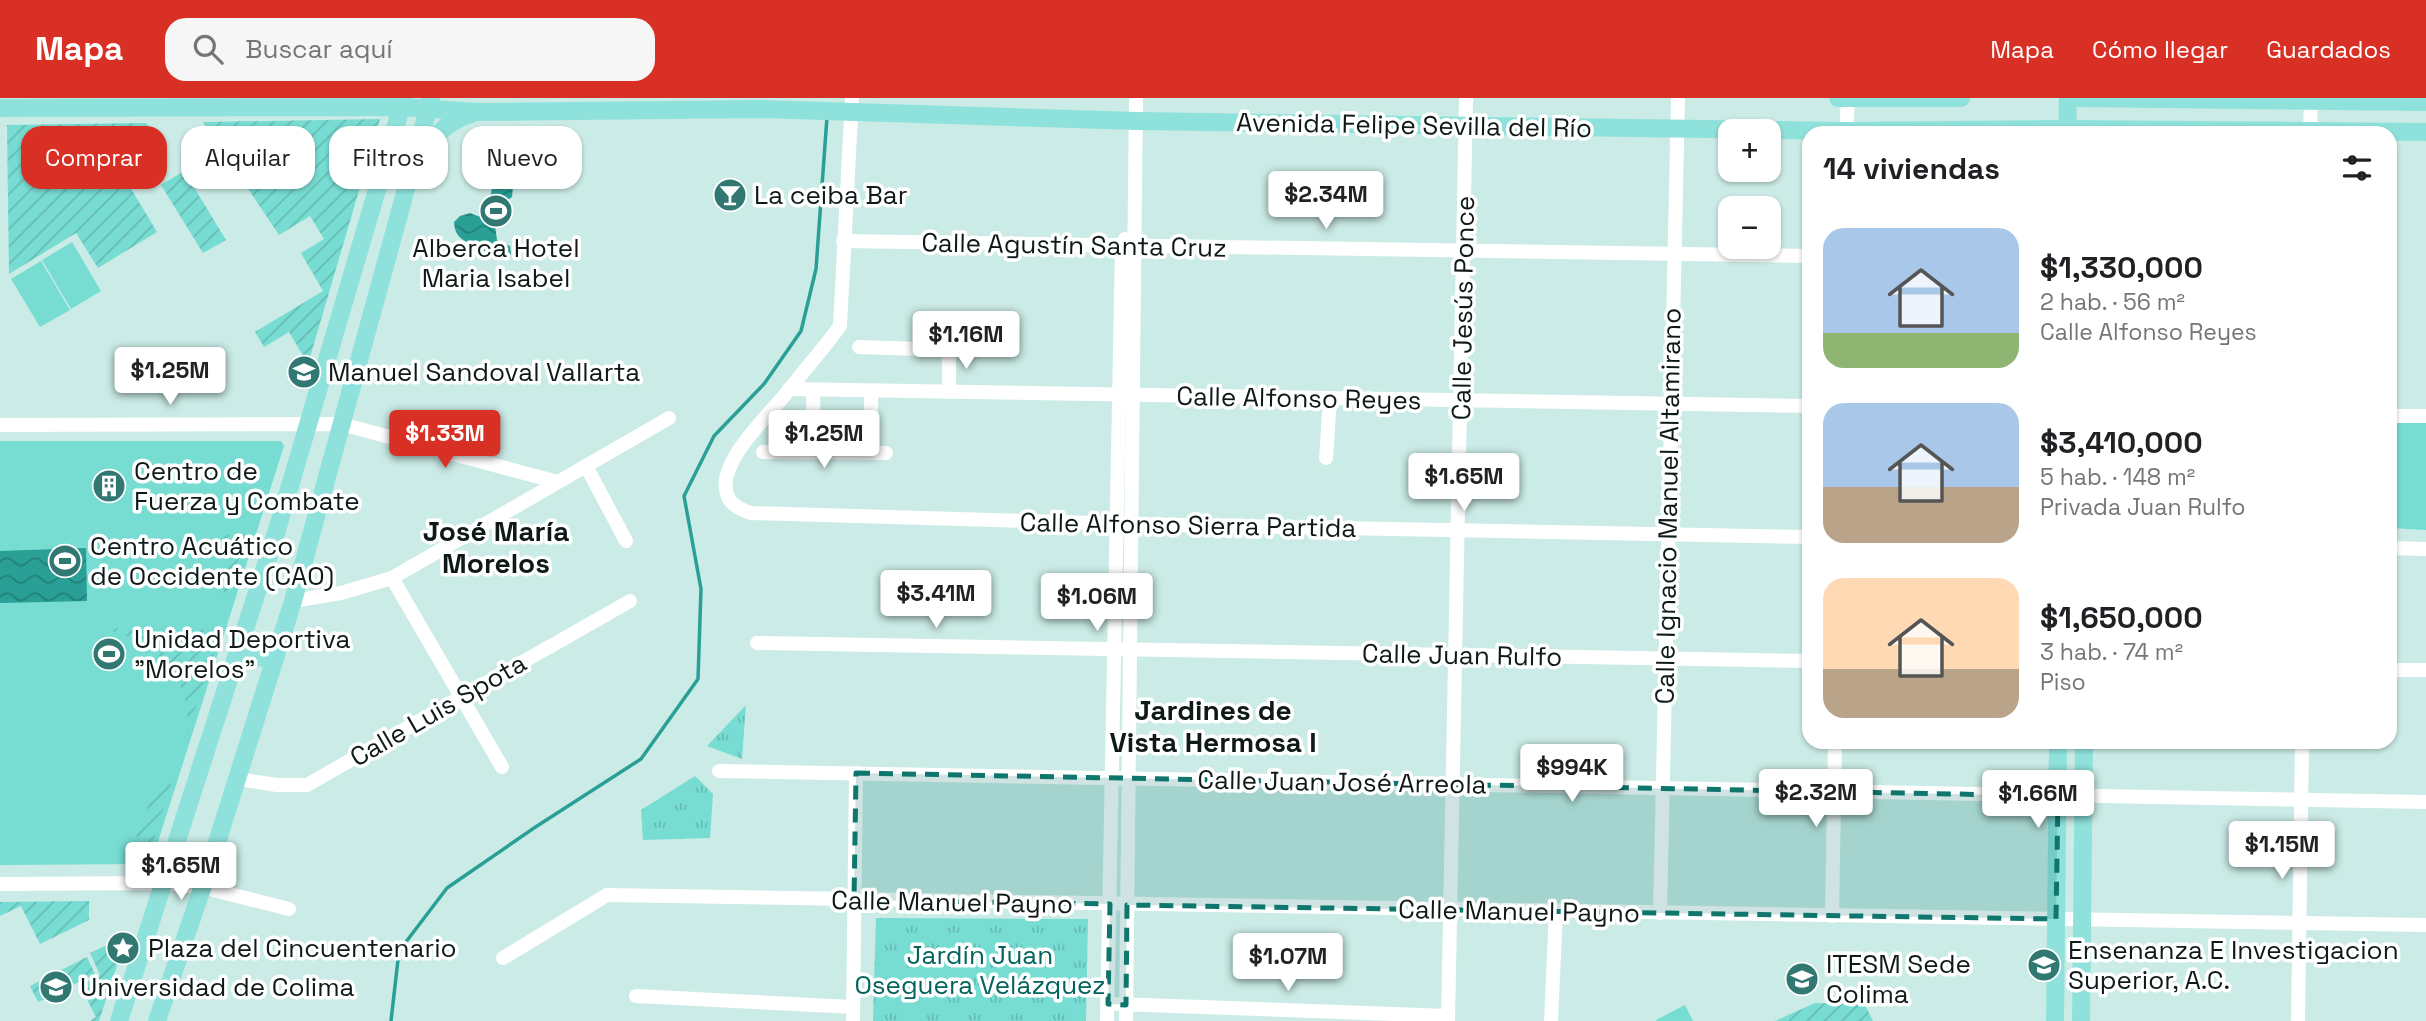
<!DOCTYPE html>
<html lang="es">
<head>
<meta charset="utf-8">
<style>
	:root { --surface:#fff; --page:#f6f6f6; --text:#202124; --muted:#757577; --accent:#d93025 }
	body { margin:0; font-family:"Space Grotesk",sans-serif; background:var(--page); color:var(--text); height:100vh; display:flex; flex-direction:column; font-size:26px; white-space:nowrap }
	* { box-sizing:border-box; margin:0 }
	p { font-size:23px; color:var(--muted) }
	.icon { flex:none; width:38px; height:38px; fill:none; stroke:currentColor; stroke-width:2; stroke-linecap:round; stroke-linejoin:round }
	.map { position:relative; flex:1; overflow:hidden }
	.details { position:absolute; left:1802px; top:28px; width:595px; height:623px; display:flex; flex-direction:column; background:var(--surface); border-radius:21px; box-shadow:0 2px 5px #0004 }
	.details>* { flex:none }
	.top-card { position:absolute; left:21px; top:28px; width:665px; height:63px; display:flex; gap:14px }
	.tools { position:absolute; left:1718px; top:21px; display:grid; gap:14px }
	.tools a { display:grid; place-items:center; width:63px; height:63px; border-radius:14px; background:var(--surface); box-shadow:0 2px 5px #0004; font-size:35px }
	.price { position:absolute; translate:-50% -60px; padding:0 16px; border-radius:7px; background:#fff; color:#222; font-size:23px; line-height:46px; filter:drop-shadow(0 2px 4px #0008) }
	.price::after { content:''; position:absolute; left:50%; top:42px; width:21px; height:16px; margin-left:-10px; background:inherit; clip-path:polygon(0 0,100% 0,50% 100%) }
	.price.active { background:var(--accent); color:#fff }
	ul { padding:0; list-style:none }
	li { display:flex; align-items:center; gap:21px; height:175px; padding:0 21px }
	li span { display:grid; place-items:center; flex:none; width:196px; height:140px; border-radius:21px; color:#555 }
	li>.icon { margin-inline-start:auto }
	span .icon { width:84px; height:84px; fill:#fffc; stroke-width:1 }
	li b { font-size:30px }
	h2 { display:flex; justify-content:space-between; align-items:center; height:84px; padding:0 21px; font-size:30px }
	.chip { padding:0 24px; border-radius:21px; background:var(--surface); box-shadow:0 2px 5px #0004; font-size:24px; line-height:63px }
	.chip.active { background:var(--accent); color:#fff }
	header { display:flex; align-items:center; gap:42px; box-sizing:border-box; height:98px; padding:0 35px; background:var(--accent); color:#fff }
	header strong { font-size:33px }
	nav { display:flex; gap:38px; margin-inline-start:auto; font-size:24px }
	.search { width:490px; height:63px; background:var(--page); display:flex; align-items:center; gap:18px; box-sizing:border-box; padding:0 24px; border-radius:21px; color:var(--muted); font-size:26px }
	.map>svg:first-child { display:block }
	.grass { fill:#77dcd2 }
	.park { fill:url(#park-tufts) }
	.garden { fill:url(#garden-furrows) }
	.water { fill:url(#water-waves) }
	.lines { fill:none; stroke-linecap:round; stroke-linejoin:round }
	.stream { stroke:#299f96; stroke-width:3.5 }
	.minor { stroke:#fff; stroke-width:14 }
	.major { stroke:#8fe2db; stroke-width:18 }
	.marked { fill:#0f766e; fill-opacity:0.2; stroke:#0f766e; stroke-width:5; stroke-dasharray:14 9; stroke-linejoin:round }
	.labels { text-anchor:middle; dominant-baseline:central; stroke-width:7; stroke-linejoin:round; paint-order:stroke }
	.street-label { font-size:26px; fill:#0e1a18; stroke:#fff }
	.poi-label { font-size:26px; fill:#0e1a18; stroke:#fff; text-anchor:start }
	.park-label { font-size:26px; fill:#00635d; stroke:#fff }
	.neighbourhood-label { font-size:28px; font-weight:bold; fill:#0e1a18; stroke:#fff }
</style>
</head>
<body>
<header>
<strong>Mapa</strong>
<div class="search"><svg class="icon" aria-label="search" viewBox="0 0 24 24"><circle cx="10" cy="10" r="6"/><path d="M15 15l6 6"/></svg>Buscar aquí</div>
<nav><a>Mapa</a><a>Cómo llegar</a><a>Guardados</a></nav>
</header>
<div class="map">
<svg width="2426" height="923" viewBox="0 0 2426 923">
	<defs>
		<pattern id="park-tufts" width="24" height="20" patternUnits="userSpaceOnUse" patternTransform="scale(1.75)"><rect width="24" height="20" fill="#77dcd2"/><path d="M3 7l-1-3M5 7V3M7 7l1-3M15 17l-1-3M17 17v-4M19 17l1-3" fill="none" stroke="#66bcb4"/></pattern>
		<pattern id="garden-furrows" width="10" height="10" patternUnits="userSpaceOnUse" patternTransform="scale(1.75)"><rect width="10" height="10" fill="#77dcd2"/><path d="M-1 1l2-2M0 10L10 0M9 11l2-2" fill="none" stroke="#66bcb4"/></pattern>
		<pattern id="water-waves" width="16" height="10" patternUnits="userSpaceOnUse" patternTransform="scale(1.75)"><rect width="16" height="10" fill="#299f96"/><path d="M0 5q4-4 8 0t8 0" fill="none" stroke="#228179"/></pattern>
	</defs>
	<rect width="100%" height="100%" fill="#cbebe6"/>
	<g class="grass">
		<path d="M72,144L101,193L71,211L42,162Z"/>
		<path d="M41,163L70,212L40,229L11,181Z"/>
		<path d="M2391,322L2426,324V432L2391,430Z"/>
		<path d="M0,343H281L284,348L155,753L140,766L0,767Z"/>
		<path d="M1685,907L1693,923H1657L1656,922Z"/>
	</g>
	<g class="park">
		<path d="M746,607L742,661L707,648Z"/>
		<path d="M695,678L713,696L710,740L643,742L641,712Z"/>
		<path d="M876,820L1088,821L1086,923H873Z"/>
	</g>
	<g class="garden">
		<path d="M380,21L308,266L289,234L264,249L255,234L323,193L301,155L324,141L310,118L279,137L203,24Z"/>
		<path d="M146,25L161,49L121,74L157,134L98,170L76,135L9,176L7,27Z"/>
		<path d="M184,73L226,142L203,155L161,87Z"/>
		<path d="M246,436L224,507L222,437Z"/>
		<path d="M172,528L194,529L220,537L187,636V607L177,579L158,556L134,540L108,532L109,530L157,533L167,537Z"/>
		<path d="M178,664L153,743L136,756L137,724L146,723L148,702L162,690Z"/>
		<path d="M89,803V822L40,846L21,808L0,818V804Z"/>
		<path d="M107,847L121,855L99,923H90L96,919L80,888L100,877L90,855Z"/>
		<path d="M87,859L95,876L38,904L30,888Z"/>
		<path d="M1815,905L1859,906L1866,909L1873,923H1775Z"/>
	</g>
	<g class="water">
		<path d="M514,66H524C530,73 532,76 527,85L513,88L512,99L505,104L506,112L495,127L497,142L510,148L511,156C497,166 487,153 475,148C463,142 455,140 454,124L460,118L470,115L483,120L486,118C485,109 489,104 491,96C493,81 499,71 514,66Z"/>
		<path d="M86,450L87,503L0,505V453Z"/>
	</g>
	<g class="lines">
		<path class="stream" d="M391,923L399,853L447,790L534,730L641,661L698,581L701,491L684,398L714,338L764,286L801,233L816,171L827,19"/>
		<g class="minor">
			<path d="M852,0L840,228C824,250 806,270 789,292C772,314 716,364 727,396C730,407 741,412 751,415L1132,426L1810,439"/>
			<path d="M1846,35L1848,0"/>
			<path d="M2310,35L2311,0"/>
			<path d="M843,143L1810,158"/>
			<path d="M859,249L949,252V294"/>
			<path d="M789,291L1810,308"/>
			<path d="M813,292L814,355"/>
			<path d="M871,293V355"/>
			<path d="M2390,318H2426"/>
			<path d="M0,327L341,326L558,384"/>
			<path d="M763,354L886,355"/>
			<path d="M1326,360L1330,300"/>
			<path d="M586,368L626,443"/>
			<path d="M2390,450L2426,451"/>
			<path d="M392,480L502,669"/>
			<path d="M293,503L341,495L392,480L669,320"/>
			<path d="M757,545L1810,563"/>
			<path d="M2390,572H2426"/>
			<path d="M719,673L2426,704"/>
			<path d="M238,681L277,687H307L630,503"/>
			<path d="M0,786L163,785L202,789L289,811"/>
			<path d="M1660,815L1678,0"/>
			<path d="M1832,818L1835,644"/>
			<path d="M503,860L607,797L2426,827"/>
			<path d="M636,898L853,909"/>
			<path d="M1117,906L1448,918"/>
			<path d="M853,923L856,675"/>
			<path d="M1107,923L1122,148L1125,141"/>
			<path d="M1126,923L1136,0"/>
			<path d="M1448,923L1466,0"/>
			<path d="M1551,923L1556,813"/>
			<path d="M2298,923L2302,644"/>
		</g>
		<g class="major">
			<path d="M1838,0H1961"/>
			<path d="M2076,0L2426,4"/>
			<path d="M0,10L402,9L477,14L759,11L1136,23L1846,33L2067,31L2426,34"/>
			<path d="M2067,35L2068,0"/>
			<path d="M422,65C432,40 444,24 471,16"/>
			<path d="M239,553L273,563"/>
			<path d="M119,923L277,432L404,0"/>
			<path d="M157,923L209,770L293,503L431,0"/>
			<path d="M2055,923L2058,644"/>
			<path d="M2081,923L2084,644"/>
		</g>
	</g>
	<path class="marked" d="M856,675L2058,698L2056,821L1127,807L1126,907L1108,906L1110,806L854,802Z"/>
	<defs>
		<symbol id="bar-disc" viewBox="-11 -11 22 22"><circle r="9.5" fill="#317872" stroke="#fff"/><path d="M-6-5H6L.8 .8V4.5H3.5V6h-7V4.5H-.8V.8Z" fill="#fff"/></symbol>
		<symbol id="stadium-disc" viewBox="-11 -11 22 22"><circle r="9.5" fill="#317872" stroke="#fff"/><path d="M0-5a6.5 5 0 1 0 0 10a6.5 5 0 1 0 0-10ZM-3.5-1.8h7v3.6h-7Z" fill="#fff"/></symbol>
		<symbol id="school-disc" viewBox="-11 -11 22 22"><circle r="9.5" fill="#317872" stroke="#fff"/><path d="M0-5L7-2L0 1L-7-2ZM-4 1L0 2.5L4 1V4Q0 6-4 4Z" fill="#fff"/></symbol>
		<symbol id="building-disc" viewBox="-11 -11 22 22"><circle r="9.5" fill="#317872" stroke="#fff"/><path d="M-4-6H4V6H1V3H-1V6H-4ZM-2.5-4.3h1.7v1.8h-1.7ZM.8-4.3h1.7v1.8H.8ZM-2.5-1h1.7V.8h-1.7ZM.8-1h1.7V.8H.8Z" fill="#fff"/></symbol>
		<symbol id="sight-disc" viewBox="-11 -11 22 22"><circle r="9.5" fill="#317872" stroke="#fff"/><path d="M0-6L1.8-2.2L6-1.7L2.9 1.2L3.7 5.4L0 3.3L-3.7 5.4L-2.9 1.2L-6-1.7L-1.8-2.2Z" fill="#fff"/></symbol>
		<symbol id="university-disc" viewBox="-11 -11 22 22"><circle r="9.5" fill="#317872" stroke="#fff"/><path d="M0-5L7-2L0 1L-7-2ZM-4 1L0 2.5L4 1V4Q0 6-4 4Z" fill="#fff"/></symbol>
	</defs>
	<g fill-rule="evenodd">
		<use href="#bar-disc" x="711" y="78" width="38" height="38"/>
		<use href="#stadium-disc" x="477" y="94" width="38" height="38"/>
		<use href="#school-disc" x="285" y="255" width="38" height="38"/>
		<use href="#building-disc" x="90" y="369" width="38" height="38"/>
		<use href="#stadium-disc" x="46" y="444" width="38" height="38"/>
		<use href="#stadium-disc" x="90" y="537" width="38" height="38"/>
		<use href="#sight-disc" x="104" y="831" width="38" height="38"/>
		<use href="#university-disc" x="2025" y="848" width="38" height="38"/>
		<use href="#school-disc" x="1783" y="862" width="38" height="38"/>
		<use href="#university-disc" x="37" y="870" width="38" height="38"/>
	</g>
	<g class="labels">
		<g class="street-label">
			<text transform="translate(1414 27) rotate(1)">Avenida Felipe Sevilla del Río</text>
			<text transform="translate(1074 147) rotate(1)">Calle Agustín Santa Cruz</text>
			<text transform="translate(1463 210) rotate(-89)">Calle Jesús Ponce</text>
			<text transform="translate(1299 300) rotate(1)">Calle Alfonso Reyes</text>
			<text transform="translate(1668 408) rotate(-89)">Calle Ignacio Manuel Altamirano</text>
			<text transform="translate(1188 427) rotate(1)">Calle Alfonso Sierra Partida</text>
			<text transform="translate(1462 557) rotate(1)">Calle Juan Rulfo</text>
			<text transform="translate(438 612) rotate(-30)">Calle Luis Spota</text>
			<text transform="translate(1342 684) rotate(1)">Calle Juan José Arreola</text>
			<text transform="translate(952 804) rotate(1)">Calle Manuel Payno</text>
			<text transform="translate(1519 813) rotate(1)">Calle Manuel Payno</text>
		</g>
		<g class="poi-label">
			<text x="754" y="97">La ceiba Bar</text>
			<text x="496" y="150" text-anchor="middle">Alberca Hotel<tspan x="496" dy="30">Maria Isabel</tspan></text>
			<text x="328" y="274">Manuel Sandoval Vallarta</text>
			<text x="134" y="373">Centro de<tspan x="134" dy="30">Fuerza y Combate</tspan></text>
			<text x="90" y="448">Centro Acuático<tspan x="90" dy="30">de Occidente (CAO)</tspan></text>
			<text x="134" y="541">Unidad Deportiva<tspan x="134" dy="30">"Morelos"</tspan></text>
			<text x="148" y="850">Plaza del Cincuentenario</text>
			<text x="2068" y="852">Ensenanza E Investigacion<tspan x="2068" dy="30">Superior, A.C.</tspan></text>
			<text x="1826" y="866">ITESM Sede<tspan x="1826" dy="30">Colima</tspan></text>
			<text x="80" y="889">Universidad de Colima</text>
		</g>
		<g class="park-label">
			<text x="980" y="857">Jardín Juan<tspan x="980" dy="30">Oseguera Velázquez</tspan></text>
		</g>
		<g class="neighbourhood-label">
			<text x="496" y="433">José María<tspan x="496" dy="32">Morelos</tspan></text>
			<text x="1213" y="612">Jardines de<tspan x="1213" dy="32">Vista Hermosa I</tspan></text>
		</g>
	</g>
</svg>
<div class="tools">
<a>+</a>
<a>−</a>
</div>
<b class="price" style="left:1326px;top:133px">$2.34M</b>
<b class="price" style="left:966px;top:273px">$1.16M</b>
<b class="price" style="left:170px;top:309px">$1.25M</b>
<b class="price active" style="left:445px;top:372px">$1.33M</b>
<b class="price" style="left:824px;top:372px">$1.25M</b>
<b class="price" style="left:1464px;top:415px">$1.65M</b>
<b class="price" style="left:936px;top:532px">$3.41M</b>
<b class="price" style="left:1097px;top:535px">$1.06M</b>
<b class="price" style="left:1572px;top:706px">$994K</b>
<b class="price" style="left:1816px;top:731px">$2.32M</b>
<b class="price" style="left:2038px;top:732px">$1.66M</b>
<b class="price" style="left:2282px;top:783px">$1.15M</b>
<b class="price" style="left:181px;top:804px">$1.65M</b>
<b class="price" style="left:1288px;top:895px">$1.07M</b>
<div class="top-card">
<a class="chip active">Comprar</a>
<a class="chip">Alquilar</a>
<a class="chip">Filtros</a>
<a class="chip">Nuevo</a>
</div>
<section class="details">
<h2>14 viviendas<svg class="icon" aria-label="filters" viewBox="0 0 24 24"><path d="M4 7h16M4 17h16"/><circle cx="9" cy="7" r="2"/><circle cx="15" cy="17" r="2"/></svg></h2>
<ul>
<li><span style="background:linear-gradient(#a9c7e8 75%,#8fb573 0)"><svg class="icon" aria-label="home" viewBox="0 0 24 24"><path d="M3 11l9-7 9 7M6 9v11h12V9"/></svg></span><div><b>$1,330,000</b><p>2 hab. · 56 m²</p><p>Calle Alfonso Reyes</p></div></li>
<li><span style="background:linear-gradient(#a9c7e8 60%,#b9a48a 0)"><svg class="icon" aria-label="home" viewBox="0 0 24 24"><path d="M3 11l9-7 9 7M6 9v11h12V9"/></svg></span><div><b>$3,410,000</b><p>5 hab. · 148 m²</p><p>Privada Juan Rulfo</p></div></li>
<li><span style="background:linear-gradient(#ffd9b3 65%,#b9a48a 0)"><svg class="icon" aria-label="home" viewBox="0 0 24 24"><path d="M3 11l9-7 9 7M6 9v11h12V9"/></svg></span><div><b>$1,650,000</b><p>3 hab. · 74 m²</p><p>Piso</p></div></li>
</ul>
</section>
</div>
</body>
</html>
